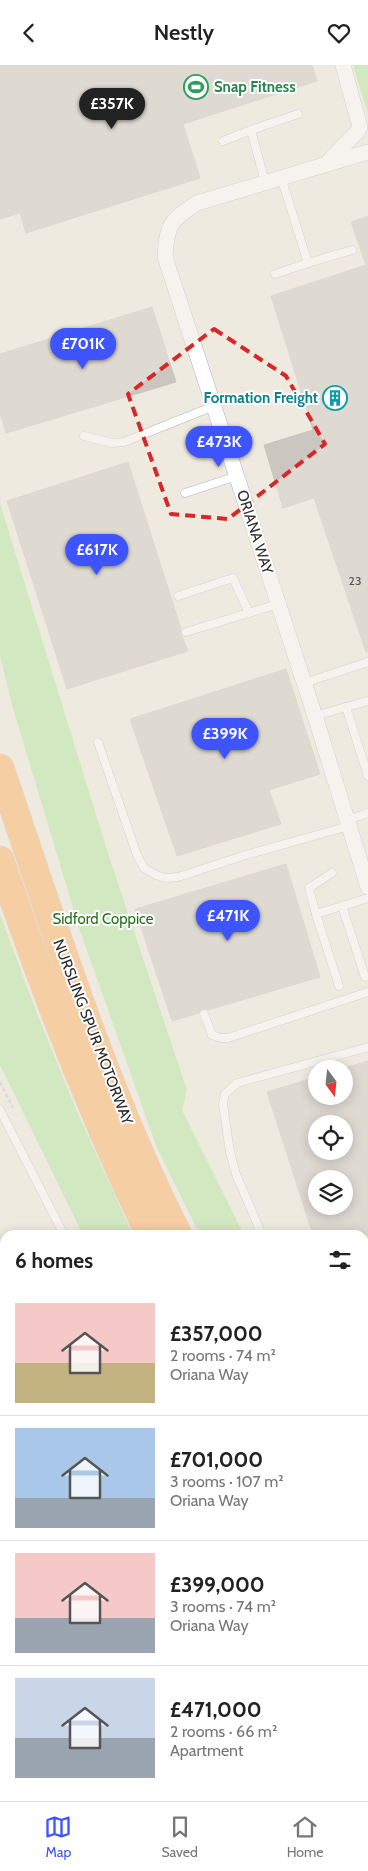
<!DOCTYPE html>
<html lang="en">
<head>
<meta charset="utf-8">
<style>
	:root { --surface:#fff; --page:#f6f6f6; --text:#222; --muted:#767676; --line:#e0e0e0; --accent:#3d54ff }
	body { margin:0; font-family:Cabin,sans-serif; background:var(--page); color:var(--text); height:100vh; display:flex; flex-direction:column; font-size:19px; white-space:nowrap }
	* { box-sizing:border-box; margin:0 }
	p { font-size:16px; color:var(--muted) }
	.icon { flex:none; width:28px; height:28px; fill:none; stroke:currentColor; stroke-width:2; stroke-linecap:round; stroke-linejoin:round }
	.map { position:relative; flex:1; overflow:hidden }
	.drawer { position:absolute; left:0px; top:1165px; width:369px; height:571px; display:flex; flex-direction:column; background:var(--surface); border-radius:15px 15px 0 0; box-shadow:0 2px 12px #0003 }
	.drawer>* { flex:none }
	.needle { width:32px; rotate:165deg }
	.tools { position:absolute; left:308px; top:995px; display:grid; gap:10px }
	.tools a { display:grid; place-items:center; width:45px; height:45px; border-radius:50%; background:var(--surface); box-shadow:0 2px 12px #0003; font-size:25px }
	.price { position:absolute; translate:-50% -42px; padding:0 11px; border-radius:18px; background:var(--accent); color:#fff; font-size:16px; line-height:32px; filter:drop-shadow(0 1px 2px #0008) }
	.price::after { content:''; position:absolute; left:50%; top:30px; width:15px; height:11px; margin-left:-8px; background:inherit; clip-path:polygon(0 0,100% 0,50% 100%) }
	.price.on { background:#222; color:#fff }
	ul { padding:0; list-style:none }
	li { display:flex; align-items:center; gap:15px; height:125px; padding:0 15px }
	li+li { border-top:1px solid var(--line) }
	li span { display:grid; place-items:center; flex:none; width:140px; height:100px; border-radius:0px; color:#555 }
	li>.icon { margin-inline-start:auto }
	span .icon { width:60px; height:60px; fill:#fffc; stroke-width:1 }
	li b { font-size:21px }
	h2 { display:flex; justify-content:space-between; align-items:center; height:60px; padding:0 15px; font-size:21px }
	header { display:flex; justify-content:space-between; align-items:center; height:65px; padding:0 15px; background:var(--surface); font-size:22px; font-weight:600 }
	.menu { display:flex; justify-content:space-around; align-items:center; height:70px; border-top:1px solid var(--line); background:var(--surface); font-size:14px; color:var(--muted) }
	.menu a { display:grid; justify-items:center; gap:2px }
	.menu .on { color:var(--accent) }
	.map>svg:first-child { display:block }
	.green { fill:#b0e79b }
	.building { fill:#cbc6bf; stroke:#cbc6b9; fill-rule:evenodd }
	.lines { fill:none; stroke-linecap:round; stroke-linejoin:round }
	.lane-casing { stroke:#b3b5c1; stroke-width:9 }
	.street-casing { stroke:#b3b5c1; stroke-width:16 }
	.highway-casing { stroke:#c8c8c8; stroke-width:29 }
	.path { stroke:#c8c8c8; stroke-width:2.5; stroke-dasharray:4 2.5; stroke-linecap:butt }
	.lane { stroke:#fff; stroke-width:8 }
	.street { stroke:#fff; stroke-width:15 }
	.highway { stroke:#ffad5b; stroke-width:28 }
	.marked { fill:none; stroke:#d62828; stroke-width:4; stroke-dasharray:10 6; stroke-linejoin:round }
	.labels { text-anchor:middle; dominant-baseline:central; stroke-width:4; stroke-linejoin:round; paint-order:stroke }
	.number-label { font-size:12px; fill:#545352 }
	.leisure-label { font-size:15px; font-weight:bold; fill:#27864d; stroke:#fff; text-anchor:start }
	.culture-label { font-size:15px; font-weight:bold; fill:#0d838f; stroke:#fff; text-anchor:end }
	.street-label { font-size:15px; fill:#2d2d2d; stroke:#fff }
	.park-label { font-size:15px; fill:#256f19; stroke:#fff }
</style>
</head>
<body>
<header><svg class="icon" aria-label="back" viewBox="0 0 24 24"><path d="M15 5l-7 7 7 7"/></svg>Nestly<svg class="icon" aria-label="heart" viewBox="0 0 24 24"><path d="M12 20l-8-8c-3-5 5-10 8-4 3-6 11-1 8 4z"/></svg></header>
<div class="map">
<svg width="368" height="1736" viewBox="0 0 368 1736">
	<rect width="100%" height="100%" fill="#efeae0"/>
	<g class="green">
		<path d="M353,0H368V49Z"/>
		<path d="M0,438L106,782L187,1025L182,1045L244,1170H200L157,1083L79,863L12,640L0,591Z"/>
		<path d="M0,849L36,946L76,1044L133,1170H83L0,1000Z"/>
		<path d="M364,1583L368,1590V1736H314L308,1731H364Z"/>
	</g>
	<g class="building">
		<path d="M0,0H312L317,16L183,59L200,113L26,168L20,148L0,154Z"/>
		<path d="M368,151V587H366L314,433L283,443L264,380L313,365L271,231L366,200L351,157Z"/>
		<path d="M152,242L176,317L6,368L0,348V289Z"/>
		<path d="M128,397L181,564V569L188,586L67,624L7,436Z"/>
		<path d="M286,604L320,709L269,725L281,759L177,791L130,654Z"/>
		<path d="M286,799L320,912L208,945L202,944L199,948L172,956L135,844Z"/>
		<path d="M368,996V1170H313L267,1027L316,1012V1031H344V1003ZM316,1059H344V1086H316ZM316,1114H344V1141H316Z"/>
	</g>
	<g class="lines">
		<defs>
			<g id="lane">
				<path d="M223,76L251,65"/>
				<path d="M281,112L308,198L352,185"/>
				<path d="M265,117L251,65L298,49"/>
				<path d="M275,209L308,198"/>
				<path d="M84,371L112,378L124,377L214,341"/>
				<path d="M185,428L237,411"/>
				<path d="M178,531L233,513L249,548"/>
				<path d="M186,567L278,539"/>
				<path d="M304,618L368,597"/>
				<path d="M346,642L368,636"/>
				<path d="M315,651L346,642L368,711"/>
				<path d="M98,677L137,790L144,803L156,810L166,813L178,812L246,790L349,761"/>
				<path d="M347,755L368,748"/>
				<path d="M342,841L365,912"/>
				<path d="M316,849L309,823L332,808"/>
				<path d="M339,921L316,849L368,833"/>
				<path d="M204,949L212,970L221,973H228L368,927"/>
				<path d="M0,1045L64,1170"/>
				<path d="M262,1170L236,1109L230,1087L223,1039L225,1029L237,1018L368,982"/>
				<path d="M364,1266L368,1265"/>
				<path d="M0,1273L5,1272"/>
				<path d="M364,1291L368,1290"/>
				<path d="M364,1358L368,1365"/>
				<path d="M0,1720L5,1715"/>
				<path d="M215,1736L217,1731"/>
			</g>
			<g id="street">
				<path d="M343,0L360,62"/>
				<path d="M368,87L197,138C170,156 167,159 165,192L315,651L368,822"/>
				<path d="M327,98L358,66"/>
			</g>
			<g id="highway">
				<path d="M0,703C54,861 103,1021 178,1170"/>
				<path d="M0,795C43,923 92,1048 150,1170"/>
				<path d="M364,1504L368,1511"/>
				<path d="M364,1555L368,1562"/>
			</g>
		</defs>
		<use href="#lane" class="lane-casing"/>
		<use href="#street" class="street-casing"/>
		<use href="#highway" class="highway-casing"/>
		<g class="path">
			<path d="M0,1017L13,1043"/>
			<path d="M254,1731L255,1736"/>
			<path d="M298,1731L302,1736"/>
		</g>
		<use href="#lane" class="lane"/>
		<use href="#street" class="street"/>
		<use href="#highway" class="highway"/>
	</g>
	<path d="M0 0H368V1736H0ZM214,264L286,311L325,379L228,454L171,449L128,329Z" fill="#efeae0" fill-opacity=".55" fill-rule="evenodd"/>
	<path class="marked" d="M214,264L286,311L325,379L228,454L171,449L128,329Z"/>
	<defs>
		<symbol id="stadium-ring" viewBox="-11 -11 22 22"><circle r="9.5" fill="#fff" stroke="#2e9e5b" stroke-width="1.5"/><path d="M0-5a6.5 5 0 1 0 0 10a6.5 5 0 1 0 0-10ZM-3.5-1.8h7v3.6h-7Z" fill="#2e9e5b"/></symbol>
		<symbol id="building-ring" viewBox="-11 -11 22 22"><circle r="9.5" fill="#fff" stroke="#0f9aa8" stroke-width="1.5"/><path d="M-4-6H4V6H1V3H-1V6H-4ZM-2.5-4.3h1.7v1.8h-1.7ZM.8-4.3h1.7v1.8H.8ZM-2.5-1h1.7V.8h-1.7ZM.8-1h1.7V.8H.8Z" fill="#0f9aa8"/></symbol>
	</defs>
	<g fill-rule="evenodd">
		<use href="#stadium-ring" x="182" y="8" width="28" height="28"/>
		<use href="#building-ring" x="321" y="319" width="28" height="28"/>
	</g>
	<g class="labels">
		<g class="number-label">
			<text x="355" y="515">23</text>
		</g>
		<g class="leisure-label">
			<text x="214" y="22">Snap Fitness</text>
		</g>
		<g class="culture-label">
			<text x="318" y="333">Formation Freight</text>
		</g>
		<g class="street-label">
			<text transform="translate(255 467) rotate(72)">ORIANA WAY</text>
			<text transform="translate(93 967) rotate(69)">NURSLING SPUR MOTORWAY</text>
		</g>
		<g class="park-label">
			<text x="103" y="854">Sidford Coppice</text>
		</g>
	</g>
</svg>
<div class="tools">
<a><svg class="needle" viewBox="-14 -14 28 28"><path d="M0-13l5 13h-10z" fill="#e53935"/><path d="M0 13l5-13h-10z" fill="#767676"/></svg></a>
<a><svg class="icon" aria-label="locate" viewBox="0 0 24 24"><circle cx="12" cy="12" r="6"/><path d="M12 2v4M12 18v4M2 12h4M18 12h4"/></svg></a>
<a><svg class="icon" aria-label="layers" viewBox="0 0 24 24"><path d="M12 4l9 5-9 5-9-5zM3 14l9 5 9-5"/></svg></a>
</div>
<b class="price on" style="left:112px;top:65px">£357K</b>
<b class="price" style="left:83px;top:305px">£701K</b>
<b class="price" style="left:219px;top:403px">£473K</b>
<b class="price" style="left:97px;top:511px">£617K</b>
<b class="price" style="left:225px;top:695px">£399K</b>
<b class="price" style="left:228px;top:877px">£471K</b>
<section class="drawer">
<h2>6 homes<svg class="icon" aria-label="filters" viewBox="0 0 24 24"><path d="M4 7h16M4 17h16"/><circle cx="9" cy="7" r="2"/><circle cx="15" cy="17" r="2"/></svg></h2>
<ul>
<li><span style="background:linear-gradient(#f6c9c9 60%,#c2b280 0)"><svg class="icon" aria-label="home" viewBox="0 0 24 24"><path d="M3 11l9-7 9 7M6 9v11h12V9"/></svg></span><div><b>£357,000</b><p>2 rooms · 74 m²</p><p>Oriana Way</p></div></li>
<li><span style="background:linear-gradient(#a9c7e8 70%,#9aa5b1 0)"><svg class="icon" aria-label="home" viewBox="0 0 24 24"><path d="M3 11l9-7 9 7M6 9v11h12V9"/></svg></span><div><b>£701,000</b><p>3 rooms · 107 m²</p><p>Oriana Way</p></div></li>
<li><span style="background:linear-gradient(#f6c9c9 65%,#9aa5b1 0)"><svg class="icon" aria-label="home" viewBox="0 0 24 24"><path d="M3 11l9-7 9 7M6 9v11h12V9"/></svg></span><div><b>£399,000</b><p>3 rooms · 74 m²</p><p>Oriana Way</p></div></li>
<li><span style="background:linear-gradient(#c9d6e8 60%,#9aa5b1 0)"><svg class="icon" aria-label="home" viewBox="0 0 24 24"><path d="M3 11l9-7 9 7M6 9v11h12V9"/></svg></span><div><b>£471,000</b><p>2 rooms · 66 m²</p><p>Apartment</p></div></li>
</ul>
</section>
</div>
<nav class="menu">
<a class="on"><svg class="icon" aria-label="map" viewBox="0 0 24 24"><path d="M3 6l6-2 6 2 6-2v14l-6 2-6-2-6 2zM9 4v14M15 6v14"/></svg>Map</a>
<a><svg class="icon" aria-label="saved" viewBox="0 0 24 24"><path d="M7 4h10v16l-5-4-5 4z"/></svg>Saved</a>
<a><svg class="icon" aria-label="home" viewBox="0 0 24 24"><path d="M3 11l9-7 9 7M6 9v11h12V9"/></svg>Home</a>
</nav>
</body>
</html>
